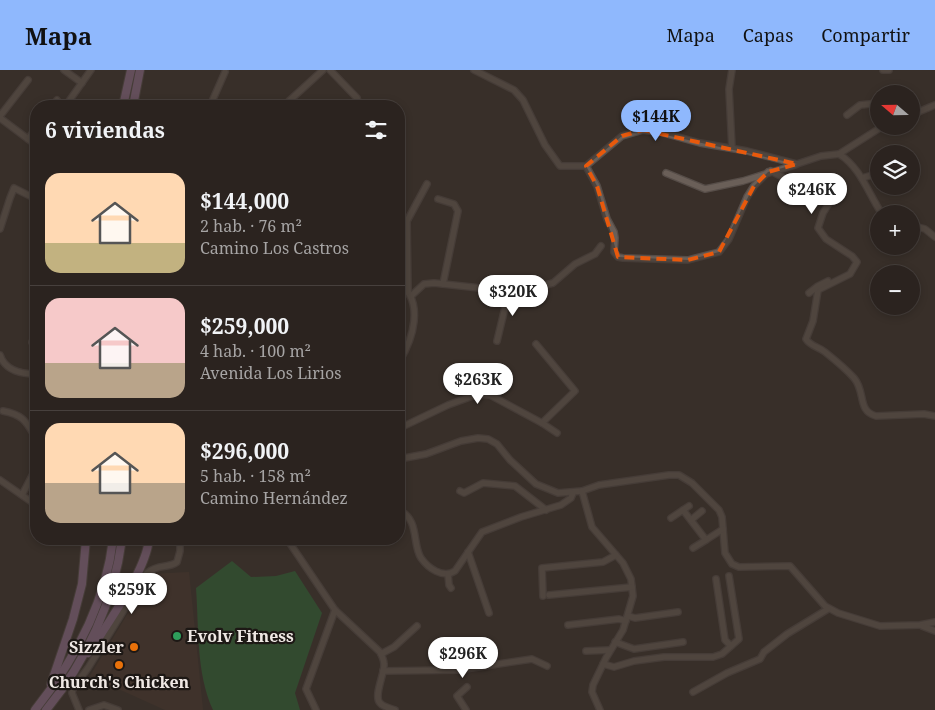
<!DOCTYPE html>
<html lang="es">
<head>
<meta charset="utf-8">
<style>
	:root { --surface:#2b231f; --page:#372f2c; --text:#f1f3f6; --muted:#a6a4a4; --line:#47403d; --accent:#8fb8fd }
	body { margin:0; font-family:"Noto Serif",serif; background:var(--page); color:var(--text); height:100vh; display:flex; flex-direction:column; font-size:19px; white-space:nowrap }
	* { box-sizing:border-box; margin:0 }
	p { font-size:16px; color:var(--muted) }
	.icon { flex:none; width:28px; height:28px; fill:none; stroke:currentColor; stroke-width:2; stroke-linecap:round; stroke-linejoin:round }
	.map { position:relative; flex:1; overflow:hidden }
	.panel { position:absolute; left:30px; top:30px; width:375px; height:445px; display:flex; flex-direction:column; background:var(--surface); border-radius:20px; box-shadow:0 2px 8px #0003,0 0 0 1px var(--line) }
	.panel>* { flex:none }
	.needle { width:32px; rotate:290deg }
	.tools { position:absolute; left:870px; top:15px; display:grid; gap:10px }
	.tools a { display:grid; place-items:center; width:50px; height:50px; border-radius:50%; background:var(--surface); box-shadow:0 2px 8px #0003,0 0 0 1px var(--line); font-size:25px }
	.price { position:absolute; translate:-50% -42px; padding:0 11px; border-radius:18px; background:#fff; color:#222; font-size:16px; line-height:32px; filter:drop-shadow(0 1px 2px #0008) }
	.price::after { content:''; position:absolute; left:50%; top:30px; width:15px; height:11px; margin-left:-8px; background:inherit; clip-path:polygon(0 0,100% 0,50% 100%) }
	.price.selected { background:var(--accent); color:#111 }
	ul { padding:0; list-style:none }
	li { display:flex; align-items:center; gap:15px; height:125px; padding:0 15px }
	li+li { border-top:1px solid var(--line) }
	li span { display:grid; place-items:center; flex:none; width:140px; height:100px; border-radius:15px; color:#555 }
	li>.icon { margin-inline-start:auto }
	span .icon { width:60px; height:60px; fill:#fffc; stroke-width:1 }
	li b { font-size:21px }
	h2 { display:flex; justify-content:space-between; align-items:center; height:60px; padding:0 15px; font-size:21px }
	header { display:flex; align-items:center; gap:30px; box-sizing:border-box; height:70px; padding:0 25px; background:var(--accent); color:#111 }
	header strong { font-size:24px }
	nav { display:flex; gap:28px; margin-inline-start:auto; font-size:18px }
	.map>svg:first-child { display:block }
	.built { fill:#48372d }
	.forest { fill:#2b6a37 }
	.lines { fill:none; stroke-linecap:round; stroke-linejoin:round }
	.minor-casing { stroke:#564d48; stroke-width:8 }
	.major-casing { stroke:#564d48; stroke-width:10 }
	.minor { stroke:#6a5f58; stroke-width:5.5 }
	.major { stroke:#977396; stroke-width:8 }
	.marked { fill:none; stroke:#e8590c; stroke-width:4; stroke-dasharray:10 6; stroke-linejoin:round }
	.leisure-dot { fill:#2e9e5b; stroke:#1d1815; stroke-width:2 }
	.food-dot { fill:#e8710a; stroke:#1d1815; stroke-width:2 }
	.labels { text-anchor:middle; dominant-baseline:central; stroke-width:4.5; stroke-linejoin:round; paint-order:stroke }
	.poi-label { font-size:16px; font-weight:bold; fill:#efe8e4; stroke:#1d1815; text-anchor:start }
</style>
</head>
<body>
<header>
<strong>Mapa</strong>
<nav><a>Mapa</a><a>Capas</a><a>Compartir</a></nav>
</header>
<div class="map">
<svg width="935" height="640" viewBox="0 0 935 640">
	<rect width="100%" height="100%" fill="#392f29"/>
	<path class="built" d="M189,502L203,640H165L90,606L150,507L152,504Z"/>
	<path class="forest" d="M232,491L251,507L276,506L295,501L322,543L295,623L300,640H213C196,603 199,559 196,518Z"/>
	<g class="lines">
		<defs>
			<g id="minor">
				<path d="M64,0L82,13"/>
				<path d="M330,0L357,28L359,36"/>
				<path d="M474,0L514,20L523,30L545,75L560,96H586L622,66L643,60L660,62L700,73L747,81L797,94L821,86L839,84C861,98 868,123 882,144"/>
				<path d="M883,0H889"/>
				<path d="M69,31L91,0"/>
				<path d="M133,31L150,36"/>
				<path d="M289,31L323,0"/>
				<path d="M52,36L57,30"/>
				<path d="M210,36L225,2"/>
				<path d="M847,45L860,35L879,33"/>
				<path d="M911,45L935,35"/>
				<path d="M0,46L28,10"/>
				<path d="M0,48L36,75"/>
				<path d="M28,69L36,58"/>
				<path d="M732,78L729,19L732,0"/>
				<path d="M839,84L883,56"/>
				<path d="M586,96L597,116L607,149L614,162L615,168L614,182L618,187L623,188L688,190L719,182L729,169L747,127L754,116L768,102"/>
				<path d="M771,101L799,116L830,124L831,130L823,143L818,158L826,169L852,186L857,192L850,204L818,220L813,251L806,269C810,276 819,277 825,282C835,290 846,299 854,308C866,322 857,341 876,346L924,344L935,346"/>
				<path d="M666,103L705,119L743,111L795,95"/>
				<path d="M862,108L879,103"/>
				<path d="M438,129L454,134L458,141L443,214"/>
				<path d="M911,155L925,159L935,167"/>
				<path d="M0,159L10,128L14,118L36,129"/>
				<path d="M399,213C425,232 413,269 399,292"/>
				<path d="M408,222L407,151L427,114"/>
				<path d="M809,223L818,216L828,211"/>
				<path d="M411,226L424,214L434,213L480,218L541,216L553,213L575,194L595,184L601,176"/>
				<path d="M497,271L510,217"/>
				<path d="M32,272L36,273"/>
				<path d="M536,274L575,321L542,353"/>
				<path d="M0,285C5,301 21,304 36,304"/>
				<path d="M3,341C24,345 26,352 36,368"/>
				<path d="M399,356H404L448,335L478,324L490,325L542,353L557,363"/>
				<path d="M399,389L426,384L461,371L478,368L488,369L497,374L510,390L536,414L558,423L582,421L599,415L669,405H679L692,413L719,440L722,447L725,483L732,494L739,497L790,496L825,536L838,543L880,556L920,555L935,552"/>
				<path d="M0,410L36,435"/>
				<path d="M460,421L464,423L483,413L515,416L546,440"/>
				<path d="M582,421L592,457L623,493L631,509L633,526L623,560L606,588L593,615L592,622L600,640"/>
				<path d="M22,425L36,398"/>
				<path d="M399,440C420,450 412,475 421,488C428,498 443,509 455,501L482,462L521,447L561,435L571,428L573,423"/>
				<path d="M683,440L706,470L723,459"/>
				<path d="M671,448L689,436"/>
				<path d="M691,450L702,441"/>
				<path d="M287,469L335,540L380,582C382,586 384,590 384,594C385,603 373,626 380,633C383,637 390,638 395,640"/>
				<path d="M693,478L706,470"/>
				<path d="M468,482L489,543"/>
				<path d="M448,504L449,515L451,518"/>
				<path d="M716,509L725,570L731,576"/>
				<path d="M549,525L632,517"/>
				<path d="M543,526L542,498L603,492L616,485"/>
				<path d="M628,546L635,548L678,542"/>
				<path d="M568,555L619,549L626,551"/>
				<path d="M922,556L935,561"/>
				<path d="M615,572L634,579L683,572"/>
				<path d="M586,581L610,580"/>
				<path d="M381,584L394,577L417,556"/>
				<path d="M603,594L614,597L634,591L664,587H713L722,584L739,569L729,506"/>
				<path d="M383,601L458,600L532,589L547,596"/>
				<path d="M693,622L727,603L760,589L764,582L787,564L828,539"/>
				<path d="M79,640L72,623L73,618L88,598L147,503C159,493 168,499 177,492L180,481V469"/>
				<path d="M89,640L104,635L118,640"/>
				<path d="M316,640L306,619L335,540"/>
				<path d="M466,640L457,626L467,617"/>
			</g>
			<g id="major">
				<path d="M123,36L131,0"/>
				<path d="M133,36L140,0"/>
				<path d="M88,583L95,574C112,546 146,500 149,469"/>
				<path d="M51,614L73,549L82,514L86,469"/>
				<path d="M35,640C74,591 106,532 113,469"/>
				<path d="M46,640C86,592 114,531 122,469"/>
			</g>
		</defs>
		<use href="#minor" class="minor-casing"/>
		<use href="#major" class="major-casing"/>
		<use href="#minor" class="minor"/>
		<use href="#major" class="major"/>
	</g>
	<path d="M0 0H935V640H0ZM643,60L797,94L768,102L754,116L719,182L688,190L618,187L597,116L586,96L622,66Z" fill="#392f29" fill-opacity=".55" fill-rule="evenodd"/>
	<path class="marked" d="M643,60L797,94L768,102L754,116L719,182L688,190L618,187L597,116L586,96L622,66Z"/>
	<circle class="leisure-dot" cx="177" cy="566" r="5"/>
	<g class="food-dot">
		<circle cx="134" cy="577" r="5"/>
		<circle cx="119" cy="595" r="5"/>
	</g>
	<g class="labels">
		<g class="poi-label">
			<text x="187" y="566">Evolv Fitness</text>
			<text x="124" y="577" text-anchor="end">Sizzler</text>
			<text x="119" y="612" text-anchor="middle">Church's Chicken</text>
		</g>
	</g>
</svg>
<div class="tools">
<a><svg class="needle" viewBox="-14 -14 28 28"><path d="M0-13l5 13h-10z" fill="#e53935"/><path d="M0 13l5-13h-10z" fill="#a6a4a4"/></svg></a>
<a><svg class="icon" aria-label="layers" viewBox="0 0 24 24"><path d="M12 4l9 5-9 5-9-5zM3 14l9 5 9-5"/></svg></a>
<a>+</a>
<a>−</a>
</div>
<b class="price selected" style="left:656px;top:72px">$144K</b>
<b class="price" style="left:812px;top:145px">$246K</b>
<b class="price" style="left:513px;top:247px">$320K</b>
<b class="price" style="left:478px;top:335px">$263K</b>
<b class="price" style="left:132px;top:545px">$259K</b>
<b class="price" style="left:463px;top:609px">$296K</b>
<section class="panel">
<h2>6 viviendas<svg class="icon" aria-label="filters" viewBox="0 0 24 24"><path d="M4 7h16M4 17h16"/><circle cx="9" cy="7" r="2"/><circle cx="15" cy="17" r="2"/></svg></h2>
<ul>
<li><span style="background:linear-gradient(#ffd9b3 70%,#c2b280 0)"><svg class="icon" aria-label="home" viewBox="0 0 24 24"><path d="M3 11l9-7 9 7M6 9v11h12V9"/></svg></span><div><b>$144,000</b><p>2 hab. · 76 m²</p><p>Camino Los Castros</p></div></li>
<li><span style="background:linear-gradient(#f6c9c9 65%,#b9a48a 0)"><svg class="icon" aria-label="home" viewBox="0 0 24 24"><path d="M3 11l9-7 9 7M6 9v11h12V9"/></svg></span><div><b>$259,000</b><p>4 hab. · 100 m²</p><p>Avenida Los Lirios</p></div></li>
<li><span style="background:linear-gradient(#ffd9b3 60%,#b9a48a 0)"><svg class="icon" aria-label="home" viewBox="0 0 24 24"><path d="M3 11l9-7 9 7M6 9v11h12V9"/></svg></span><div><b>$296,000</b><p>5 hab. · 158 m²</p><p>Camino Hernández</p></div></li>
</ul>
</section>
</div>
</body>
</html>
